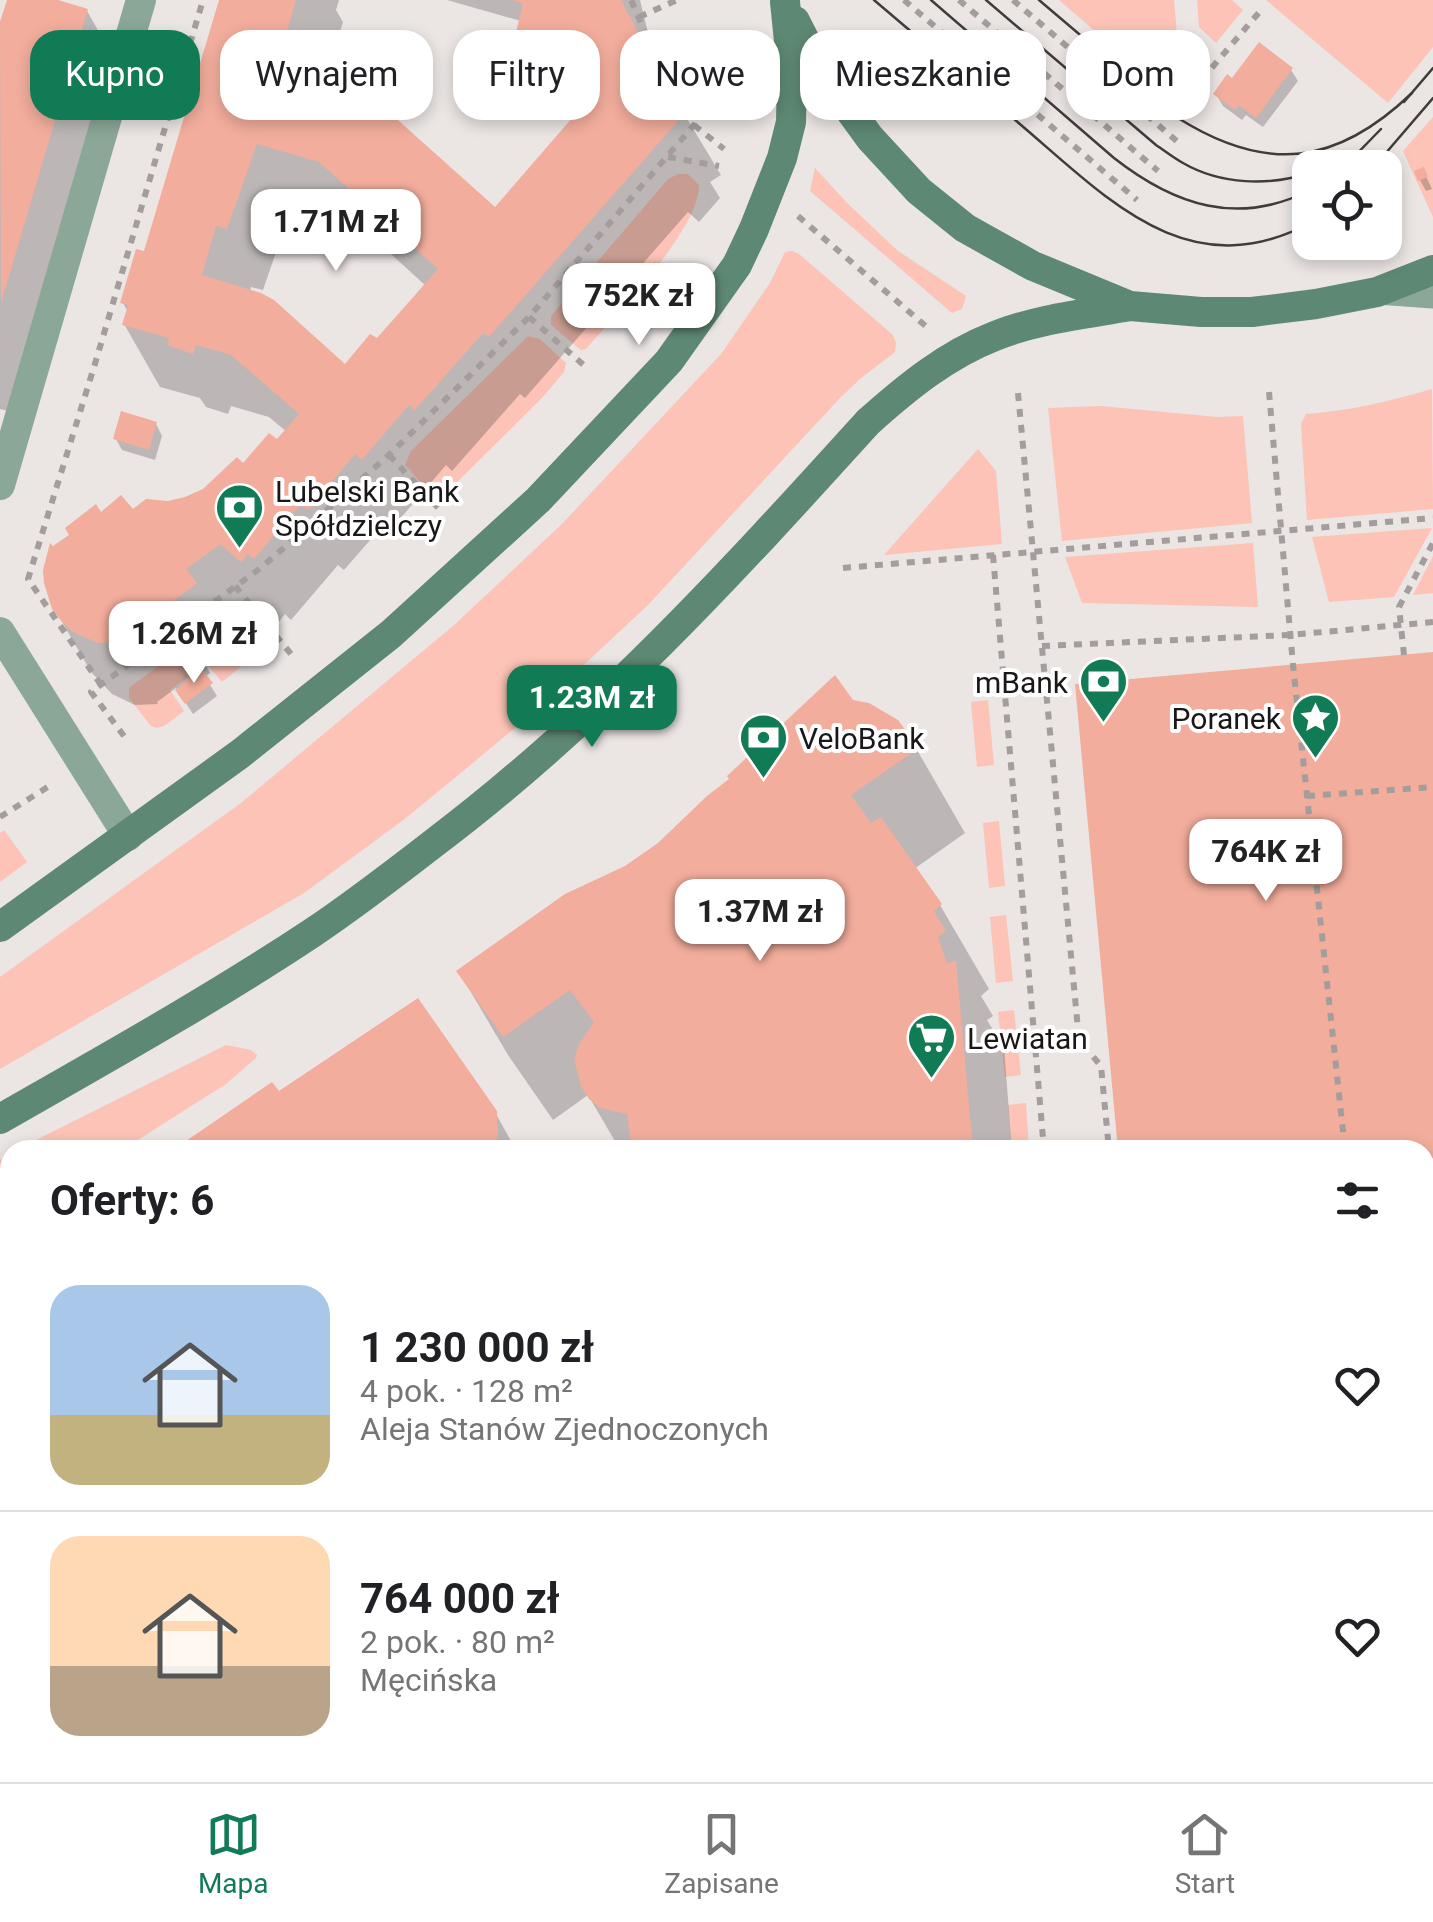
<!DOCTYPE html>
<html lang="pl">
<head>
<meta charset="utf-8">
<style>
	:root { --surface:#fff; --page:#f2f2f2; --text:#202124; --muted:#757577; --line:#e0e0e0; --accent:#117b55 }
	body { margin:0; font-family:Roboto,sans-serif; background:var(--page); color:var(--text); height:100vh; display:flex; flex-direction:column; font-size:38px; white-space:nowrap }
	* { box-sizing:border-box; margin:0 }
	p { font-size:32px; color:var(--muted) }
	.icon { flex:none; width:55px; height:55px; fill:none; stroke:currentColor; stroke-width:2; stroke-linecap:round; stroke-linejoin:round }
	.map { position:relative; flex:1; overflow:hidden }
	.side { position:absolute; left:0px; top:1140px; width:1435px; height:642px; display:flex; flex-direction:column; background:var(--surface); border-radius:30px 30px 0 0; box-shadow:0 5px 15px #0003 }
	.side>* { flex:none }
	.top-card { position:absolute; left:30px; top:30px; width:1375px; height:90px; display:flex; gap:20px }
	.buttons { position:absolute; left:1292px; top:150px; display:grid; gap:20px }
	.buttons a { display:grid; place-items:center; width:110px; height:110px; border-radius:20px; background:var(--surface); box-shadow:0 5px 15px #0003; font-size:50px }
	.price { position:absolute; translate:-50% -85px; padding:0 22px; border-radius:20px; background:#fff; color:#222; font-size:32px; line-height:65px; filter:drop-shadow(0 2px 5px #0008) }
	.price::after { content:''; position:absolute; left:50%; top:60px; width:30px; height:22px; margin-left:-15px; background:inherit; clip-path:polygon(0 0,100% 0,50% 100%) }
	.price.selected { background:var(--accent); color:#fff }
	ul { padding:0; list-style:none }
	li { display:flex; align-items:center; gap:30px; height:250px; padding:0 50px }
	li+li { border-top:2px solid var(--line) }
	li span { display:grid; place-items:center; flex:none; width:280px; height:200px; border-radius:30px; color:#555 }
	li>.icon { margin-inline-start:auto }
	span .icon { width:120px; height:120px; fill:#fffc; stroke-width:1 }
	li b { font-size:42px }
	h2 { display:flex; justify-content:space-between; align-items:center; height:120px; padding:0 50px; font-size:42px }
	.tag { padding:0 35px; border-radius:30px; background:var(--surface); box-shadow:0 5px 15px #0003; font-size:35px; line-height:90px }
	.tag.selected { background:var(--accent); color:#fff }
	.menu { display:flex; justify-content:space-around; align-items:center; height:140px; border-top:2px solid var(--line); background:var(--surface); font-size:28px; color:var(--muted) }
	.menu a { display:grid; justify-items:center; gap:5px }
	.menu .selected { color:var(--accent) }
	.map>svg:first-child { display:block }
	.built { fill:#e4d6d2 }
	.green { fill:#fcc3b6 }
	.shadow { fill:#0003; fill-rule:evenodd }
	.building { fill:#f2ad9c; fill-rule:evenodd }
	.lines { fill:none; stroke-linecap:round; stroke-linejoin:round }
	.path { stroke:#a39e9d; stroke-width:6; stroke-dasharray:8 8; stroke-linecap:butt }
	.service { stroke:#8ba798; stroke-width:25 }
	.minor { stroke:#8ba798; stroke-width:30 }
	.secondary { stroke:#5d8873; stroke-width:30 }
	.tram { stroke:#403c3c; stroke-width:2.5 }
	.labels { text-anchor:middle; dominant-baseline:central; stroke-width:8; stroke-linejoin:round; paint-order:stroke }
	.poi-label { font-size:30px; fill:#1a1717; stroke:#fff; text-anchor:start }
</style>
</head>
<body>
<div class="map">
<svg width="1433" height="1782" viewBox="0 0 1433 1782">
	<rect width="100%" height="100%" fill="#ebe5e4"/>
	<g class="built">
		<path d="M1433,1203V1533L1425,1534V1204Z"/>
		<path d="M10,1390V1637L0,1638V1391Z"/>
	</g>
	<g class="green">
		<path d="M1059,0H1174L1183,107Z"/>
		<path d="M1197,0H1232L1243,10L1216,43L1199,27Z"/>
		<path d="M1266,0H1433V47L1388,103Z"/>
		<path d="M1433,117V217L1403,151Z"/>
		<path d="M815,168L847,203L898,251L966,296L962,309L952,313L810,191Z"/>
		<path d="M678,174H688L699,185C700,229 615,315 586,349L581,350L551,325V316L668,179Z"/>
		<path d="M792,251L799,254L893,335L896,343L895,352L860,379L840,398L648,605L529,716L456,777L402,821L304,893L0,1069V977L241,803L453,626L562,524L721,354L770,283L785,252Z"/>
		<path d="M528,336L540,339L566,363L564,372L542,398L447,492C427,495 418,478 405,465L411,451Z"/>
		<path d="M1432,389L1433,509L1307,520L1301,424L1306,414C1350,411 1390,401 1432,389Z"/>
		<path d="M1101,406L1217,417L1243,416L1252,523L1062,541L1048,408Z"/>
		<path d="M978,449L996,471L1002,544L884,555Z"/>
		<path d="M1432,528L1394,597L1329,602L1312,537Z"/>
		<path d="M1253,543L1258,607L1082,603L1065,557Z"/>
		<path d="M1433,556V593L1413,595Z"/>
		<path d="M235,608H239L262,635L264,648L222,682L207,664L170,690L184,711L164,726L157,728L151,726L129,698V688Z"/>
		<path d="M988,700L994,765L977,767L971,702Z"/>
		<path d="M999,821L1005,886L989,888L983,823Z"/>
		<path d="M4,830L27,862L0,882V833Z"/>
		<path d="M1006,915L1013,981L996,983L990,917Z"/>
		<path d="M1014,1010L1021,1075L1005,1077L998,1012Z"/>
		<path d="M226,1045L251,1050L257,1055L256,1058L226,1084L122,1150H16Z"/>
		<path d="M1026,1103L1029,1150H1012L1008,1105Z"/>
		<path d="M10,1154V1211L0,1208V1160Z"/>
		<path d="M10,1250V1338L0,1339V1256Z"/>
		<path d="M10,1348V1390L0,1391V1349Z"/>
	</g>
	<g class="shadow">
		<path d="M9,0H49L87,11L114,58L8,411L0,409V30Z"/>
		<path d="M221,0H339L336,10L343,22L327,76L495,210L575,118L563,108L518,31L521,21L447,0H640L650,41L666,84L721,175L710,182L720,198L699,222L688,212L525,398L520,394L452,471L446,465L399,520L392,515L344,570L338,565L291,620L285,614L278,623L257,605L222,631L231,646L206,666L210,673L205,677L217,696L193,714L176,688L157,702L158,704L135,705L112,694L91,672L54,608L100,515L133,513L186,499L244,466L277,442L287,432L269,417L231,406L228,414L206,407L200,398L160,387L124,324L128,312L123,303L146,254ZM292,206L357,223L426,286L377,342L346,368L250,292L251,287L263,290Z"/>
		<path d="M1291,70L1298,81L1263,127L1246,115L1242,120L1223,106L1216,94L1233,81Z"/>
		<path d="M1423,170L1432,189L1426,191L1420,180Z"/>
		<path d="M156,424L162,436L155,460L122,450L116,439Z"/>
		<path d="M1433,655V1235L1425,1236V1150H1121Z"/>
		<path d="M851,702L896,722L917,750L965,833L914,869L940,905L989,989L981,996L993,1016L987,1020L1004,1048L1012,1150H594L619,1148L588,1095L553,1120L508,1055L459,972L627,868Z"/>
		<path d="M278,1095L495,1112L516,1150H178Z"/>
		<path d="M1433,1285V1326L1425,1327V1286Z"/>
		<path d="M1433,1489V1528L1425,1529V1490Z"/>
		<path d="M1433,1609V1764L1428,1765L1425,1760V1610Z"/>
		<path d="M223,1772H400L401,1782H224Z"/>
		<path d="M450,1772H937V1782H785L784,1780V1782H455Z"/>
		<path d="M1070,1772H1146L1147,1782H1071Z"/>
		<path d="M1204,1772H1290V1774L1208,1781Z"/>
	</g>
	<g class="building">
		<path d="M7,0H58L88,9L1,303L0,22Z"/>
		<path d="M219,0H296L279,59L316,71L338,75L342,70L495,207L592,95L516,32L523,4L512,0H621L653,61L679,97L667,106L678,121L489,337L483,333L415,410L409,405L362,460L355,454L308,510L301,504L254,559L248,554L241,562L220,544L186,569L197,583L171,603L176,609L145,633L140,627L123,639L126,642L98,643L73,632L62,622L52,609L44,583L43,570L50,543L53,546L69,535L65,528L96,504L101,512L121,495L133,509L146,499L168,501L185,497L203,489L237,457L243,463L269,433L277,439L299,414L231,355L196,345L193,354L167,345L169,338L122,325L128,305L120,303L136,249L144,251ZM257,144L319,162L438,269L377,338L370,334L345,364L274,300L261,293L202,275L216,226L227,229Z"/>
		<path d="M1259,42L1293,68L1256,118L1239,105L1235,110L1213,94L1227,74L1232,78Z"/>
		<path d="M1424,167L1428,177L1418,181L1414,171Z"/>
		<path d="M121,411L157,422L149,450L113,439Z"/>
		<path d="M1433,652V1170L1425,1171V1150H1118L1075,684Z"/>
		<path d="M202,669L213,683L185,704L175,690Z"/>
		<path d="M835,675L853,700L869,703L898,720L919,748L851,795L871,823L881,817L942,904L934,911L946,931L938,937L947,963L956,961L973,1150H596V1147L631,1144L627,1114L600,1108L589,1099L581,1086L574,1060L578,1046L594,1022L570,990L503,1037L456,971L565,894L625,866L658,843L707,796L729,779L727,776Z"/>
		<path d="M418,998L497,1111L498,1150H173L272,1082L279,1091Z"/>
		<path d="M1433,1283V1314L1425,1315V1284Z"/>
		<path d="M1433,1486V1517H1425V1487Z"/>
		<path d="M1433,1607V1740H1425V1608Z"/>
		<path d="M220,1772H348L349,1782H221Z"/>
		<path d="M566,1772H609V1775L566,1779Z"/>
		<path d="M805,1772H901L902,1782H806Z"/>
		<path d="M1068,1772H1130L1131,1782H1068Z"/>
	</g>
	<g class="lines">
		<g class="path">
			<path d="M904,0L1137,200"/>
			<path d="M959,0L1158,171"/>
			<path d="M1013,0L1179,143"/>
			<path d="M639,17L677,0"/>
			<path d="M1191,92L1262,9"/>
			<path d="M694,125L724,149"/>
			<path d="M668,157L719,166"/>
			<path d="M798,216L928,328"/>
			<path d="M529,317L587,368"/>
			<path d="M1269,392L1293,665L1345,1150"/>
			<path d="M1018,393L1079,1040L1101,1066L1109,1150"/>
			<path d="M389,455L442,512"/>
			<path d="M993,555L1044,1150"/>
			<path d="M843,568L1433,518"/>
			<path d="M235,586L291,654"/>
			<path d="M1042,646L1290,635L1433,622"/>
			<path d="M1404,655L1399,607L1433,543"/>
			<path d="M101,685L28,579L94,367L203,0"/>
			<path d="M124,736L91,692L262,567L389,455L529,317L700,118L650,44L631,0"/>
			<path d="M1307,796L1433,787"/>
			<path d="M0,817L54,783"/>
			<path d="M155,1144L157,1150"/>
			<path d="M0,1214L10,1218"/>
			<path d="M0,1345L10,1344"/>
		</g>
		<path class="service" d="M1377,292L1433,296"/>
		<g class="minor">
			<path d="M0,485L141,0"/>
			<path d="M0,632L128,836"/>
			<path d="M1425,1245H1433"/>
			<path d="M1425,1569L1433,1568"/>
			<path d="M0,1691L10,1690"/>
			<path d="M166,1772L167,1782"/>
			<path d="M1345,1772V1782"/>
		</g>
		<g class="secondary">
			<path d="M795,21L819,68L870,138L919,191L965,228L1033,266L1130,306L1201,312H1252L1316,304L1377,292L1433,270"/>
			<path d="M0,927L240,754L391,634L538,500L669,361L737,265L754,229L782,158L791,122L792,70L785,2"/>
			<path d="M0,1119C105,1059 211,1000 312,933C354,905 394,874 434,843C596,721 732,572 868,422C906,388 946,355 995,336C1037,319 1085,314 1130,306"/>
		</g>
		<g class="tram">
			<path d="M874,0C923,42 972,83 1021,125C1107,198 1188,288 1310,223"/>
			<path d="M931,0L1114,158C1174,205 1238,227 1310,190"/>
			<path d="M986,0L1156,145C1165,151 1174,158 1183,163C1221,185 1269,186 1310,173"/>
			<path d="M1039,0L1178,118C1267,174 1337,165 1412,93"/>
			<path d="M1404,102L1433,68"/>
			<path d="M1343,168L1381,129"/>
			<path d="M1373,168L1433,98"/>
		</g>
	</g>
	<defs>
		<symbol id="bank-pin" viewBox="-11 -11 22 30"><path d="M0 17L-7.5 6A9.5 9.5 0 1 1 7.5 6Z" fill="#117b55" stroke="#fff"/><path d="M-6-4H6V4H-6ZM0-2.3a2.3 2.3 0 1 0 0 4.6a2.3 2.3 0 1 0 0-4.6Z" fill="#fff"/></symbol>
		<symbol id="sight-pin" viewBox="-11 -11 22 30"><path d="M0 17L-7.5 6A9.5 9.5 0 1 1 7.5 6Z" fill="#117b55" stroke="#fff"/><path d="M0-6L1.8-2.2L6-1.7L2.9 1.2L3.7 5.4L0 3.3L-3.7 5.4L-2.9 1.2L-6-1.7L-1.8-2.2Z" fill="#fff"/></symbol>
		<symbol id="supermarket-pin" viewBox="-11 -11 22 30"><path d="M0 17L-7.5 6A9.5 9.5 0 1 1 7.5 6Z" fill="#117b55" stroke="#fff"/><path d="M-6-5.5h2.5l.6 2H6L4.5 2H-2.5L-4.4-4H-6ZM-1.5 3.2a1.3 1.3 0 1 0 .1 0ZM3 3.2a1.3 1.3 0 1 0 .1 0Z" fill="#fff"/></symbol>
	</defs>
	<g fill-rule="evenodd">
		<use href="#bank-pin" x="212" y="480" width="55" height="75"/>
		<use href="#bank-pin" x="1076" y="654" width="55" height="75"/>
		<use href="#sight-pin" x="1288" y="690" width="55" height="75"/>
		<use href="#bank-pin" x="736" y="710" width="55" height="75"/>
		<use href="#supermarket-pin" x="904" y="1010" width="55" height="75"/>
	</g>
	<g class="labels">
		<g class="poi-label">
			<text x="275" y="491">Lubelski Bank<tspan x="275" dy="34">Spółdzielczy</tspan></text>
			<text x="1068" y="682" text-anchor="end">mBank</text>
			<text x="1281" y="718" text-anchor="end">Poranek</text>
			<text x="799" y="738">VeloBank</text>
			<text x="967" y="1038">Lewiatan</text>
		</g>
	</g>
</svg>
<div class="buttons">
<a><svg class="icon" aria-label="locate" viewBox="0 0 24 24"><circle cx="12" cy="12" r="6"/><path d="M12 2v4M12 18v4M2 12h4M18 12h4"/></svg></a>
</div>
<b class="price" style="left:336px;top:274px">1.71M zł</b>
<b class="price" style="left:639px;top:348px">752K zł</b>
<b class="price" style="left:194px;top:686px">1.26M zł</b>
<b class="price selected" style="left:592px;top:750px">1.23M zł</b>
<b class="price" style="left:1266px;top:904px">764K zł</b>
<b class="price" style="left:760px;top:964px">1.37M zł</b>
<div class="top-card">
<a class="tag selected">Kupno</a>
<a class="tag">Wynajem</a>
<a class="tag">Filtry</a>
<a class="tag">Nowe</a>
<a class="tag">Mieszkanie</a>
<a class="tag">Dom</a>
</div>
<section class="side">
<h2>Oferty: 6<svg class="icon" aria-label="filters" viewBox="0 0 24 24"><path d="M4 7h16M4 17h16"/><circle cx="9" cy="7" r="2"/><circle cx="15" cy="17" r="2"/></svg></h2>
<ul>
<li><span style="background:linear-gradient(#a9c7e8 65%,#c2b280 0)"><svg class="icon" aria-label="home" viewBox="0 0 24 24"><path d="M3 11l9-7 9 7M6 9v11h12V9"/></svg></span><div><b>1 230 000 zł</b><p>4 pok. · 128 m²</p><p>Aleja Stanów Zjednoczonych</p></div><svg class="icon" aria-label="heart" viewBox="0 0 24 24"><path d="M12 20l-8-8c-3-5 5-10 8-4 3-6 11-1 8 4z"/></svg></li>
<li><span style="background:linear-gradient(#ffd9b3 65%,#b9a48a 0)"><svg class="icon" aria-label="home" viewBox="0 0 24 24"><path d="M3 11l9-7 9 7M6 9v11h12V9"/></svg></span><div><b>764 000 zł</b><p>2 pok. · 80 m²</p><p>Męcińska</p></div><svg class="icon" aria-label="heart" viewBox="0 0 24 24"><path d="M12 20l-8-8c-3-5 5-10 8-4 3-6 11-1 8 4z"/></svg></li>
</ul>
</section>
</div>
<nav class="menu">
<a class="selected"><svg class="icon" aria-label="map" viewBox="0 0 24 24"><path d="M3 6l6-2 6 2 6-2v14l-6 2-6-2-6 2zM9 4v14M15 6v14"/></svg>Mapa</a>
<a><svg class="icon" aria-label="saved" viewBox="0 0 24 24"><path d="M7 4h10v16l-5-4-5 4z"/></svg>Zapisane</a>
<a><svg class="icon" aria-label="home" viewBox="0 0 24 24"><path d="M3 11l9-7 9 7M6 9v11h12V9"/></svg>Start</a>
</nav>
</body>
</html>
